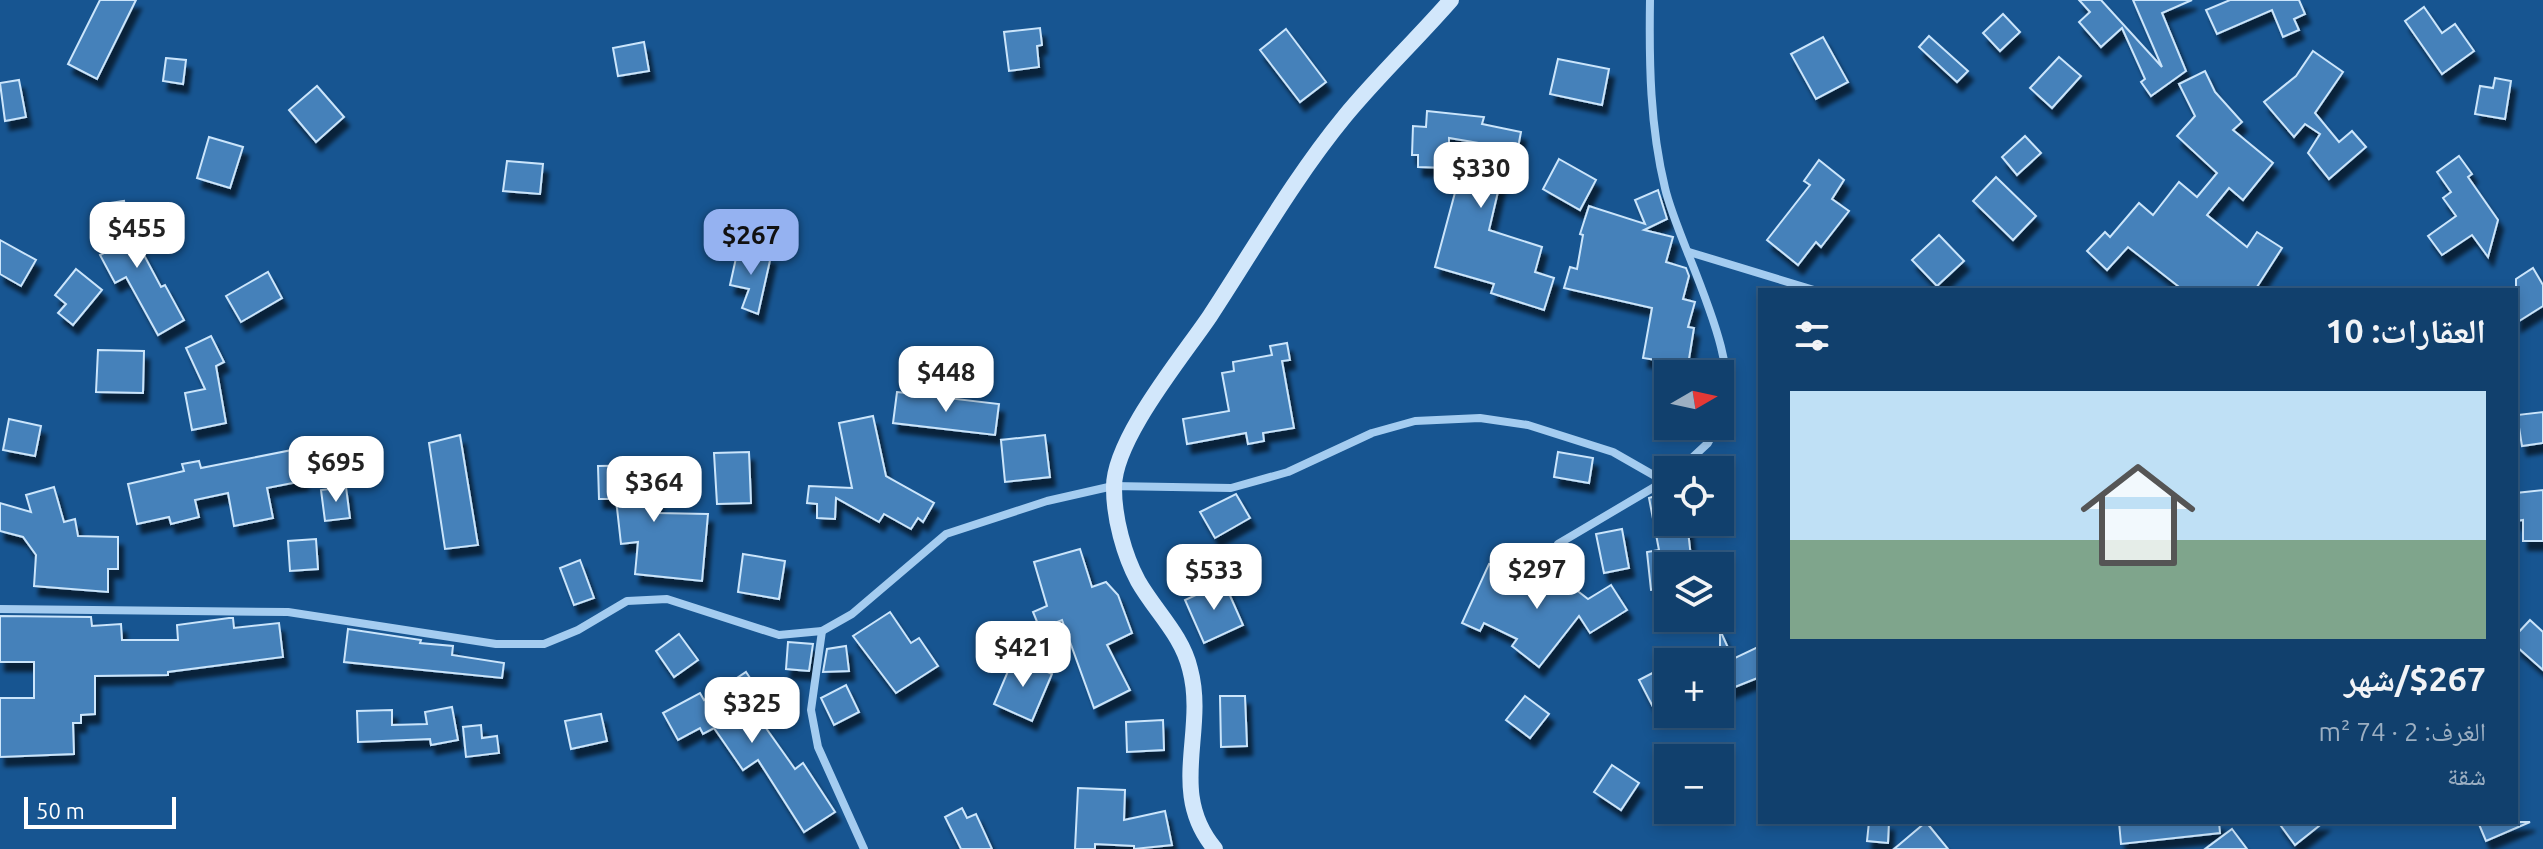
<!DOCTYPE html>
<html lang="ar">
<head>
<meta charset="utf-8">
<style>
	:root { --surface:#11406d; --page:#1a4772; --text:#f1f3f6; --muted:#9cafc2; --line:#305980; --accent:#95b2f1 }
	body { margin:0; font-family:Ubuntu,"Noto Naskh Arabic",sans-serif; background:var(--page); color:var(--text); direction:rtl; height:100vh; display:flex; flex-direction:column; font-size:30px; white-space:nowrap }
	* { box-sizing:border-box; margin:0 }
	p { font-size:26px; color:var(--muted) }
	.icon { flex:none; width:44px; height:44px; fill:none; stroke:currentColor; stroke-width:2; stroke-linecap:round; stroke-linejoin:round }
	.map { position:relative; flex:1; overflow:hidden; direction:ltr }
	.panel { position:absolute; left:1758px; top:288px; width:760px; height:536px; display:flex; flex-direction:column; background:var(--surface); border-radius:0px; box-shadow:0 4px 12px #0003,0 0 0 2px var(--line); direction:rtl }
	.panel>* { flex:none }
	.needle { width:52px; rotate:81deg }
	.buttons { position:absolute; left:1654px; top:360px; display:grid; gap:16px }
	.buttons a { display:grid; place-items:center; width:80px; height:80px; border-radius:0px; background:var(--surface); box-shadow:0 4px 12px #0003,0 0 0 2px var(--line); font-size:40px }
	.scale { position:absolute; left:24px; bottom:20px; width:152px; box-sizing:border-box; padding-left:8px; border:4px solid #fff; border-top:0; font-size:22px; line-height:28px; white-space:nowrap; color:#fff; -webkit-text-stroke:6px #175591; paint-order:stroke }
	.price { position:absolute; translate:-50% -68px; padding:0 18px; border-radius:16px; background:#fff; color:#222; font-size:26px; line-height:52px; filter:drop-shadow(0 2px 4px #0008) }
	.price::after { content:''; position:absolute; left:50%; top:48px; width:24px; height:18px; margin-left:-12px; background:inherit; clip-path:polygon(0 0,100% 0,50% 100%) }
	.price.on { background:var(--accent); color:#111 }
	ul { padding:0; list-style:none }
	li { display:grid; align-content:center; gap:16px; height:424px; padding:0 32px }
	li+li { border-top:2px solid var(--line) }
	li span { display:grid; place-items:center; height:248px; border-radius:0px; color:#555 }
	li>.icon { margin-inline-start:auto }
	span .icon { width:144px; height:144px; fill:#fffc; stroke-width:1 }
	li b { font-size:34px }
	h2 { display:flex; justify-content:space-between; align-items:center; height:96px; padding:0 32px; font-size:34px }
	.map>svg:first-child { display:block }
	.building { fill:#4481ba; stroke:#cbe5fb; stroke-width:2; filter:url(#shadow) }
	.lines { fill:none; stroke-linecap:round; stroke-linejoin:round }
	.minor { stroke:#a4ccf0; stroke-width:8 }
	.secondary { stroke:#d2e7fb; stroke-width:16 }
</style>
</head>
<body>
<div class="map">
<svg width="2543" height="849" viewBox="0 0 2543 849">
	<defs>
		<filter id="shadow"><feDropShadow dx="5" dy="9" stdDeviation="2" flood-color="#0009"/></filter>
	</defs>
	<rect width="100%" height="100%" fill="#175591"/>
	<g class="building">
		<path d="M100,0H136L97,79L68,64Z"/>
		<path d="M2079,0H2101L2162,67L2133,0H2192L2162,13L2186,71L2151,96L2141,82L2145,79L2122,28L2101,47L2079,22L2090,12Z"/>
		<path d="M2230,0H2299L2305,14L2294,19L2299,30L2283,37L2272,10L2217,34L2206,10Z"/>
		<path d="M2424,7L2442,33L2455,24L2474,51L2442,74L2405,21Z"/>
		<path d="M2003,14L2020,32L2000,51L1983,33Z"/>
		<path d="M1040,28L1042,45L1037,46L1039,67L1009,71L1004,32Z"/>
		<path d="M1286,29L1326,82L1300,102L1260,50Z"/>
		<path d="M1929,36L1968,71L1957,82L1919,47Z"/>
		<path d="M1823,37L1848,82L1816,99L1791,54Z"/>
		<path d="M644,42L649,71L618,76L613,48Z"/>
		<path d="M2313,51L2343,72L2315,113L2339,142L2352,131L2366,147L2329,179L2308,153L2320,134L2305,124L2294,137L2264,102L2296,76Z"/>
		<path d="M2059,57L2081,76L2052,108L2030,88Z"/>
		<path d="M166,58L186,60L183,84L163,81Z"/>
		<path d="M1558,59L1609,69L1602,105L1550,94Z"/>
		<path d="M2205,71L2215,92L2242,122L2233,130L2273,163L2243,200L2229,188L2207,215L2247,247L2257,232L2282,248L2255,290H2183L2128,247L2107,270L2087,251L2105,232L2110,237L2139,203L2153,215L2179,182L2197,197L2217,173L2177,136L2195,116L2179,84Z"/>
		<path d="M2495,78L2511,81L2505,119L2475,114L2480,86L2493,88Z"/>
		<path d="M19,80L26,117L5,121L0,83Z"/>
		<path d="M317,86L344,117L316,142L289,110Z"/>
		<path d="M1427,111L1484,117L1482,124L1521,132L1514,168L1504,166L1489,230L1542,247L1535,272L1554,278L1544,310L1491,293L1494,284L1435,267L1460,174L1478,178L1485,144L1449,138V168L1418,167V155H1412L1413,126L1426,127Z"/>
		<path d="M2025,136L2041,153L2017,175L2002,157Z"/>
		<path d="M209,137L243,147L230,188L197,178Z"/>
		<path d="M2459,156L2472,174L2468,177L2498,220L2488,257L2472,235L2442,255L2428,236L2456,216L2443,198L2451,192L2437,172Z"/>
		<path d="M1559,159L1596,180L1580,210L1543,189Z"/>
		<path d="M1819,160L1844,180L1832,199L1849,211L1821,247L1816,242L1798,265L1767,240L1810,185L1804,181Z"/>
		<path d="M507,161L543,164L540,194L503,191Z"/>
		<path d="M1996,177L2036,216L2013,240L1973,201Z"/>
		<path d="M1658,190L1667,219L1644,230L1673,237L1666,262L1686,268L1689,276L1683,299L1695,302L1688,327L1694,328L1688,365L1643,358L1652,308L1564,288L1570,267L1577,269L1583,235L1580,234L1589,206L1645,224L1635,200Z"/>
		<path d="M124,201L128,225L161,287L165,285L184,320L158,335L126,277L115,283L100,255L110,250L103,204Z"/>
		<path d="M1939,235L1964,261L1937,286L1912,260Z"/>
		<path d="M0,240L36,260L21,286L0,274Z"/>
		<path d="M738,249L771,256L758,314L742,308L749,289L730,285Z"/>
		<path d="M2533,268L2543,285V306L2516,323V279Z"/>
		<path d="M76,269L102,290L73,325L58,313L66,304L55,295Z"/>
		<path d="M268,272L282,298L241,322L226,296Z"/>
		<path d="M211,336L224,362L216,366L226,423L192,430L185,393L205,389L186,348Z"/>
		<path d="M1287,343L1290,360L1282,361L1294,428L1263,433L1264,441L1248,444L1246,433L1187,444L1183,419L1229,411L1222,373L1234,371L1233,362L1272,355L1270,346Z"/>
		<path d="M98,350L144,351L143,393L96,392Z"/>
		<path d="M897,392L999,404L995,435L893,423Z"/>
		<path d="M2543,412V443L2522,446L2517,415Z"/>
		<path d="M873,416L886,476L934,503L923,522L918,518L911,529L884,514L879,522L836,498L835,519L817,518V504L807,503L809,486L852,488L839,423Z"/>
		<path d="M9,419L41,426L35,456L3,450Z"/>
		<path d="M460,435L478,545L445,549L429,443Z"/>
		<path d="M1045,435L1050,477L1005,482L1001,440Z"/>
		<path d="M297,449L303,481L267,488L273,518L234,526L228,493L195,500L199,517L171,524L169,517L137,524L128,484L184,471L182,464L199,461L201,468Z"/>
		<path d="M749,452L751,503L717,504L714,453Z"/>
		<path d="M1558,452L1593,458L1589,483L1554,477Z"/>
		<path d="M657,465L658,513L708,514L702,581L635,574L638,542L621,544L616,499H599L598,466Z"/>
		<path d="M54,487L64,522L75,519L78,536L118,537V569H108V592L34,586L36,555L23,537L0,531V503L31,512L26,495Z"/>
		<path d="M346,487L350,518L325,521L321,490Z"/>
		<path d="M2543,490V541H2523V520L2516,521V493Z"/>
		<path d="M1668,492V522H1687L1692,566H1668V588L1651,590L1647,552L1659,550L1649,498Z"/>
		<path d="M1236,494L1250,518L1215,538L1200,512Z"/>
		<path d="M1622,529L1629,568L1604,573L1596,534Z"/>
		<path d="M316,539L318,569L290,571L288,541Z"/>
		<path d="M1080,549L1092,587L1106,582L1118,595L1132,633L1107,645L1130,690L1094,708L1062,620L1040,629L1033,612L1047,606L1034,562Z"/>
		<path d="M743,554L785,561L779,599L738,592Z"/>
		<path d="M580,560L594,598L574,605L560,568Z"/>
		<path d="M1489,564L1544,590L1557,575L1588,599L1611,585L1627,610L1590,633L1579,616L1539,667L1512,646L1517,639L1484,623L1480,631L1462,623Z"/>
		<path d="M1224,582L1243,625L1204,643L1185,600Z"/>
		<path d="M890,612L911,643L919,638L938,666L896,693L853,636Z"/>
		<path d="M0,616L91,617L92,626L121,624L122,640H178L177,625L229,618H233L234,628L279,623L283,657L168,672V675L95,676V714L81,715V723H73L74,754L0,757V698H34V662H0Z"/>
		<path d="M2530,620L2543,632V670L2516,646V635Z"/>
		<path d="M348,629L421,640L420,643L453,646L452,655L504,663L502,678L344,662Z"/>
		<path d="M1720,630L1733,659L1760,646V677L1720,693Z"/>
		<path d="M679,634L698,660L674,677L656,651Z"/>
		<path d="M788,642L813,644L809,671L786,669Z"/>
		<path d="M846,646L849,671L823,672L827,649Z"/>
		<path d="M1014,657L1052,674L1032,721L994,704Z"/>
		<path d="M1668,665V699L1653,707L1639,680Z"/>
		<path d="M746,672L764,699L751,707L795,769L803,763L835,812L804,832L758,760L743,770L714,728L703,734L700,728L678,740L663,713L700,693L704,700Z"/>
		<path d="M846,685L859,712L834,725L821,698Z"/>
		<path d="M1220,696H1245L1247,746L1221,747Z"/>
		<path d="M1525,696L1549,714L1530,738L1506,720Z"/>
		<path d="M452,707L458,740L431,745L430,739L358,742L357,711L392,710V725L427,724L425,712Z"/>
		<path d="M601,714L607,741L571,749L565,721Z"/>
		<path d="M1163,720L1164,750L1127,752L1126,722Z"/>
		<path d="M481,725L482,738L497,736L499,753L466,757L463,727Z"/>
		<path d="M1612,765L1639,783L1621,810L1594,792Z"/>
		<path d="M1078,788L1125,790L1124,820L1165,811L1172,845L1134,849V846L1095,844V849H1075Z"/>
		<path d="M962,808L967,818L976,814L992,849H961L945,817Z"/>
		<path d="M1869,822H1889L1888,843L1867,841Z"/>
		<path d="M1926,822L1948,849H1894Z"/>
		<path d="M2119,822H2219L2220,833L2121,844Z"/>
		<path d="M2278,822H2324L2295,845Z"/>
		<path d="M2478,822H2530L2486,841Z"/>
		<path d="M2232,829L2247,849H2205Z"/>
	</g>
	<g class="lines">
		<g class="minor">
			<path d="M1650,0C1649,64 1650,126 1665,188C1678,246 1749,367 1720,420"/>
			<path d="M1689,252L1814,290"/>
			<path d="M1679,470L1708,443L1717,426"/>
			<path d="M1558,544L1668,479"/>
			<path d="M0,609L288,612L496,644H544L578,630L627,601L667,599L779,635L822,631L852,614L946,534L1047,501L1113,486L1231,488L1288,472L1372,433L1415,421L1480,418L1528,425L1613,452L1655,476L1668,475"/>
			<path d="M822,631L811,710L818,747L864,849"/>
		</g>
		<path class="secondary" d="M1215,849C1167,792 1207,732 1190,669C1182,635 1155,611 1138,581C1124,555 1114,518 1114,488C1113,440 1183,356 1210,316C1254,249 1294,178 1345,116C1378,76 1417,39 1451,0"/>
	</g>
</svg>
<div class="buttons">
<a><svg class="needle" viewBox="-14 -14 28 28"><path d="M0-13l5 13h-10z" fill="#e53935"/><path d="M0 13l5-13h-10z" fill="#9cafc2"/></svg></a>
<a><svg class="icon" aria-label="locate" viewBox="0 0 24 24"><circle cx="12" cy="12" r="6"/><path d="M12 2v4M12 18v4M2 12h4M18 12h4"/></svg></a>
<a><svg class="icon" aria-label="layers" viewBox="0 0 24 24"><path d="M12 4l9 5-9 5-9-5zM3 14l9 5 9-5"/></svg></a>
<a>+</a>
<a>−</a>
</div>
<div class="scale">50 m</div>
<b class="price" style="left:1481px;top:210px">$330</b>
<b class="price" style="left:137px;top:270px">$455</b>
<b class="price on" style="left:751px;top:277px">$267</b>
<b class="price" style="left:946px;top:414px">$448</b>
<b class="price" style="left:336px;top:504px">$695</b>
<b class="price" style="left:654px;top:524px">$364</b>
<b class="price" style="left:1537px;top:611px">$297</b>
<b class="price" style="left:1214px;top:612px">$533</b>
<b class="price" style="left:1023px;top:689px">$421</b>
<b class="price" style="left:752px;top:745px">$325</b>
<section class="panel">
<h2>العقارات: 10<svg class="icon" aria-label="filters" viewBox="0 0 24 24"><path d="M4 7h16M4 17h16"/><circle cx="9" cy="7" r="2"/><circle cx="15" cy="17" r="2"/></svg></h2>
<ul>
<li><span style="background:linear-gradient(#bfe0f5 60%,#7fa58c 0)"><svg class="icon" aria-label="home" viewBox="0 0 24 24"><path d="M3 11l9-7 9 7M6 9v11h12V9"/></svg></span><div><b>$267/شهر</b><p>الغرف: 2 · 74 m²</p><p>شقة</p></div></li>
</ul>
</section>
</div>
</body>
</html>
